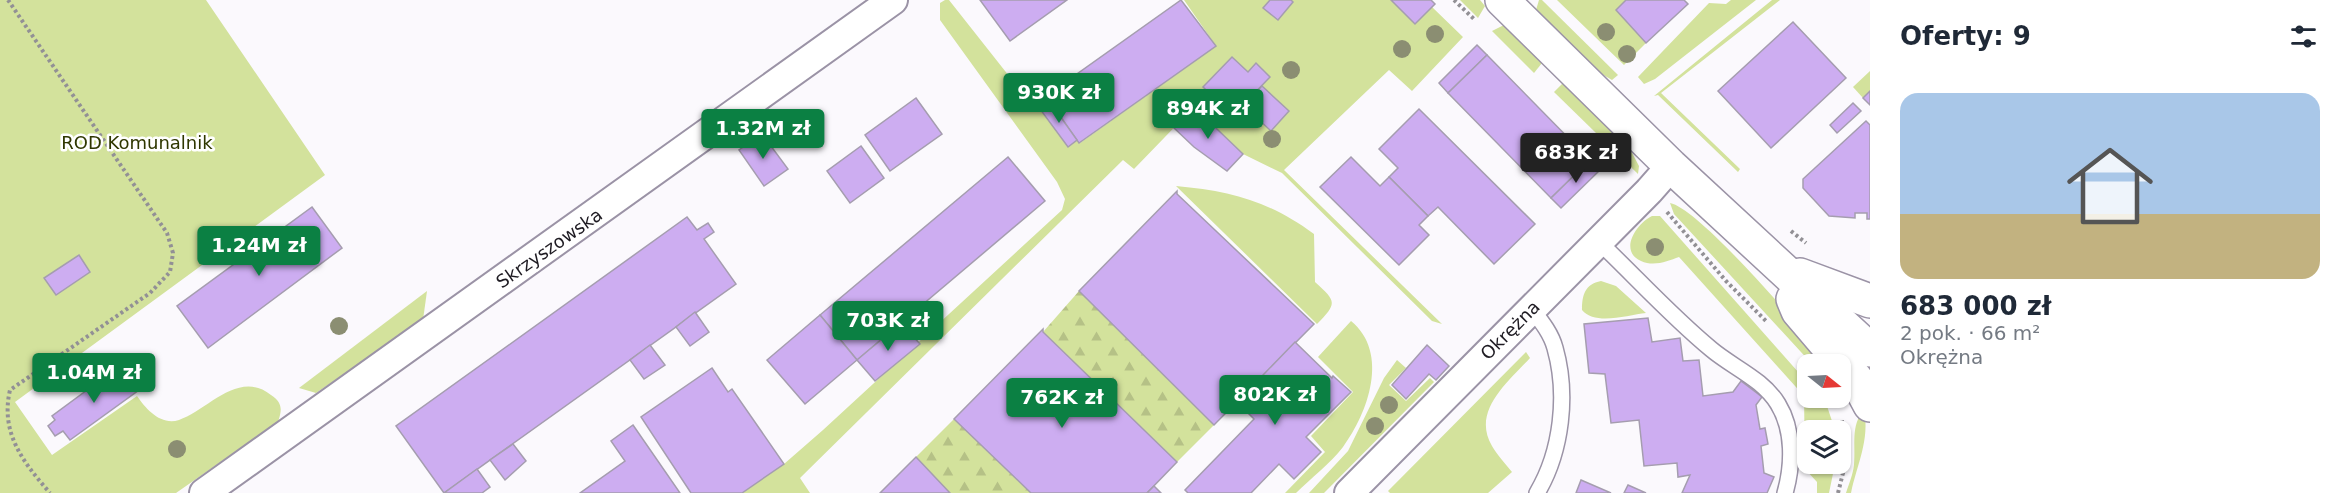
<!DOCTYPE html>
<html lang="pl">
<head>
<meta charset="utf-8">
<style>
	:root { --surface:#fff; --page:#f6f6f7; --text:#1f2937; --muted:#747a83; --line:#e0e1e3; --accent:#0b8043 }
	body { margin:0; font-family:"DejaVu Sans",sans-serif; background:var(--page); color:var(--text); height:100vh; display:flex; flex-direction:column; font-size:22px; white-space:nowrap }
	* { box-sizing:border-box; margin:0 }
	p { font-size:20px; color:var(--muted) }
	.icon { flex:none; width:33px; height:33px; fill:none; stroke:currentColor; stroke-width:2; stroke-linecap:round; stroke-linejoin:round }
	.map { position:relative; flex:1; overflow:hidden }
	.drawer { display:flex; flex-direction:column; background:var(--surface); width:480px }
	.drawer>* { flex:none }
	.needle { width:39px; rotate:108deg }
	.tools { position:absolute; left:1797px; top:354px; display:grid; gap:12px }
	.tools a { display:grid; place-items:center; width:54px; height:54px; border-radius:12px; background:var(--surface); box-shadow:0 2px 4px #0004; font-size:30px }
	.price { position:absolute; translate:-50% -51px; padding:0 14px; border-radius:6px; background:var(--accent); color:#fff; font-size:20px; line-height:39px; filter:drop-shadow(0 2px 3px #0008) }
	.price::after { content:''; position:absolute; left:50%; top:36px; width:18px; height:14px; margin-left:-9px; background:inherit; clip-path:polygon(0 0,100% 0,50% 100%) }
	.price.active { background:#222; color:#fff }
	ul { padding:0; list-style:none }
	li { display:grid; align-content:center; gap:12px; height:318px; padding:0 30px }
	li+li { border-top:2px solid var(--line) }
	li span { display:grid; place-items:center; height:186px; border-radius:18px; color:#555 }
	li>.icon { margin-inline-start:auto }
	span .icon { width:108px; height:108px; fill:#fffc; stroke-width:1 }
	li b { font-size:26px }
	h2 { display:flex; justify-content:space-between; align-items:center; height:72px; padding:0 30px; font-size:26px }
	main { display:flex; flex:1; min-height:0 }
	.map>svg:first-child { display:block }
	.green { fill:#d3e29c }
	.forest { fill:url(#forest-firs) }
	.building { fill:#cdadf1; stroke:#a59daf; stroke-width:1.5 }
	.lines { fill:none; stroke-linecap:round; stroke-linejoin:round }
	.service-casing { stroke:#9b93a6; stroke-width:18 }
	.minor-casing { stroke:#9b93a6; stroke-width:32 }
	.tertiary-casing { stroke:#9b93a6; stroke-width:36 }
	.path { stroke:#929095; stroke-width:4; stroke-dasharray:3 3; stroke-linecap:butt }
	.service { stroke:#fff; stroke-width:15 }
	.minor { stroke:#fff; stroke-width:28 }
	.tertiary { stroke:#fff; stroke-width:33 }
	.tree { fill:#8b8e72 }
	.labels { text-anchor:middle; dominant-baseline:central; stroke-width:5; stroke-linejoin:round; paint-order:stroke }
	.park-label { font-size:18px; fill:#2f3700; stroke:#fff }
	.street-label { font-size:18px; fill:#1e1b22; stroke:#fff }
</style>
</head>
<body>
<main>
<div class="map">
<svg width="1870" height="493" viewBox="0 0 1870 493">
	<defs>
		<pattern id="forest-firs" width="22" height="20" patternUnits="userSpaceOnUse" patternTransform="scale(1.5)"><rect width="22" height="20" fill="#d3e29c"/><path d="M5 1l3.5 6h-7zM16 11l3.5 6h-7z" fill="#b5c186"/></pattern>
	</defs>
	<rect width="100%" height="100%" fill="#fbf9fd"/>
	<g class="green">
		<path d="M0,0H206L325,175L15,402L52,455L137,396C146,409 161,426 179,420C207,411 238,369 271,395C283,403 282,410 278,422L176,493H0Z"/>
		<path d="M945,0H949L1009,76L1046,96L1050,102L1041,109L1068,147L1077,140L1080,143L1216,46L1184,0H1391L1432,7L1463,37L1412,91L1389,70L1284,170L1442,324L1432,321L1282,173L1243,154L1194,107L1134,169L1123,160L800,478L810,493H742L784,464L823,430L1062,210L1065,199L1057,182L940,20V3Z"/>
		<path d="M1460,0H1480L1485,6L1478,18Z"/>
		<path d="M1539,0H1542L1618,75L1612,80L1600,73L1536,10Z"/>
		<path d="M1557,0H1626L1616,10L1646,43L1624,65Z"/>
		<path d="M1731,0H1756L1655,79L1644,84L1638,77L1709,3L1726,4Z"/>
		<path d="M1772,0H1780L1661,93L1740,169L1738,172L1658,95L1654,96Z"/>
		<path d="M1504,25L1542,63L1534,73L1492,31Z"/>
		<path d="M1870,71V91L1863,98L1853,87Z"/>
		<path d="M1563,83L1631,151L1639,166L1638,174L1554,92Z"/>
		<path d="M1176,186C1231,191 1269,201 1314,234L1315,282C1336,301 1338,303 1317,324Z"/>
		<path d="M1670,203C1701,209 1806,335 1832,364H1812L1674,214Z"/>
		<path d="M1652,216H1660L1807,382L1808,398H1821L1827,406L1835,430H1808V464H1835L1829,493H1817V482L1805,469L1804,396L1679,257C1668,261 1654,267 1641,261C1618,251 1637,223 1652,216Z"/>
		<path d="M1601,281L1616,286L1646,313C1628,315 1595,326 1582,310C1582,295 1585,284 1601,281Z"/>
		<path d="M427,291L423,320L316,393L299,388Z"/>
		<path d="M1351,321C1390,353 1368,413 1343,447C1330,464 1311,478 1296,493H1285L1325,452L1311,436L1353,392L1318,357Z"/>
		<path d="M1526,352L1530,358C1509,381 1471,411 1492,446C1497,455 1505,463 1512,472L1488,493H1390L1388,491Z"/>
		<path d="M1397,360L1406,368L1389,385L1406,401L1430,378L1434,382L1324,493H1309L1348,451L1384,378Z"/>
		<path d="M1864,410C1870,440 1857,464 1851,493H1846C1849,484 1853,474 1854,465C1856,445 1850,426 1864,410Z"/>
	</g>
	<g class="forest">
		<path d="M1079,291L1214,425L1177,462L1043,332Z"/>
		<path d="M954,419H957L1031,493H950L916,457Z"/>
	</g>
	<g class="building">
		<path d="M980,0H1067L1010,41Z"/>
		<path d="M1181,0L1216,46L1079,143L1046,96Z"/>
		<path d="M1270,0H1291L1293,2L1278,20L1263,8Z"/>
		<path d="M1391,0H1431L1435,4L1415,24Z"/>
		<path d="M1626,0H1684L1688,4L1646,43L1616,10Z"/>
		<path d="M1793,22L1846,78L1771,148L1718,91Z"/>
		<path d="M1477,45L1487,55L1448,93L1439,83Z"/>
		<path d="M1487,55L1590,160L1551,198L1448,93Z"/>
		<path d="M1232,57L1248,72L1256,63L1270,77L1243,105L1231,94L1221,104L1203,87Z"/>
		<path d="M1262,86L1289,111L1271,131L1243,105Z"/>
		<path d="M1870,91V105L1863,98Z"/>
		<path d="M916,98L942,134L890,171L865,135Z"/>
		<path d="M1050,102L1077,140L1068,147L1040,109Z"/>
		<path d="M1853,103L1861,111L1837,133L1830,125Z"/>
		<path d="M1194,107L1243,154L1227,171L1194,147L1174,128Z"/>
		<path d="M1419,109L1535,224L1494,264L1438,207L1428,216L1389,177L1398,168L1379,149Z"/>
		<path d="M1866,121L1870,125V219H1867V213H1855V218L1829,216L1803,188V179Z"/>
		<path d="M762,134L788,169L764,186L739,150Z"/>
		<path d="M861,146L884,178L850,203L827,171Z"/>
		<path d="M1008,157L1045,201L857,360L820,315Z"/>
		<path d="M1351,157L1380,186L1389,177L1428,216L1419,225L1429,235L1399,265L1320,187Z"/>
		<path d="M1590,160L1600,170L1561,208L1551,198Z"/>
		<path d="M1177,191V194L1314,324L1214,425L1079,291Z"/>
		<path d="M312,207L342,248L208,348L177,306Z"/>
		<path d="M687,217L697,230L708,223L714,232L704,239L736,284L444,493L396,426Z"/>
		<path d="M79,255L90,272L56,295L44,278Z"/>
		<path d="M695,312L709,332L690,346L676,327Z"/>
		<path d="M820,315L857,360L805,404L767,360Z"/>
		<path d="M1648,318L1652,342L1680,338L1683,361L1699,360L1703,396L1733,392L1741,381L1762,397L1756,405L1760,429L1765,428L1768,444L1761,446L1764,473L1774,477L1767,493H1682L1690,475L1678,477L1677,463L1644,466L1639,420L1611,423L1605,374L1589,373L1584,324Z"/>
		<path d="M901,323L920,344L875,381L857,360Z"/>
		<path d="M1043,329V332L1177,462L1147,493H1031L954,419Z"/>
		<path d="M1295,342L1332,378L1333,376L1351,392L1306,437L1321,452L1294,479L1279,464L1251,493H1188L1185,490L1254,419L1237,402Z"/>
		<path d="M650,345L665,365L644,379L630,360Z"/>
		<path d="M1427,345L1449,366L1436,380L1429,374L1406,399L1392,385Z"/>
		<path d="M121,365L139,390L70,440L63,431L55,436L48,426L55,420L52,416Z"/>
		<path d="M712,368L728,392L732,389L784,464L742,493H691L641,417Z"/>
		<path d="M633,425L680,493H580L625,461L611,441Z"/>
		<path d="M513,444L526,461L505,480L490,460Z"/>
		<path d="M916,457L950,493H880Z"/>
		<path d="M477,469L490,487L482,493H444Z"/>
		<path d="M1581,480L1611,493H1576Z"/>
		<path d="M1628,485L1646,493H1624Z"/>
		<path d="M1154,486L1161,493H1147Z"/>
	</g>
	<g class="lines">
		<defs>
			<g id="service">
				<path d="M1598,241C1635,276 1671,316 1711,349C1732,367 1763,379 1778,404C1794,430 1793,465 1785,493"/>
				<path d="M1531,308C1541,321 1551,333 1555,348C1568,394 1562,451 1537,493"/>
			</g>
			<g id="minor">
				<path d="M204,493L893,0"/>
				<path d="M1349,493L1649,191L1671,166"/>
			</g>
			<g id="tertiary">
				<path d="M1502,0L1671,166L1870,350"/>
				<path d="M1800,275L1870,301"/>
				<path d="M1793,299L1798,311L1856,379L1870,405"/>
			</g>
		</defs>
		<use href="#service" class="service-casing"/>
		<use href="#minor" class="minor-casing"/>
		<use href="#tertiary" class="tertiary-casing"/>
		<g class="path">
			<path d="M8,0L167,233L173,253L170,272L150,293L10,390C0,433 23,462 50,493"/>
			<path d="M1454,0L1475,20"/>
			<path d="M1667,212L1726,281L1767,322"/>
			<path d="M1791,231L1806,243"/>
			<path d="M1838,493L1844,469L1842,420"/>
		</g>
		<use href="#service" class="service"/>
		<use href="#minor" class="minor"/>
		<use href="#tertiary" class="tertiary"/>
	</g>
	<g class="tree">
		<circle cx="1606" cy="32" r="9"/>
		<circle cx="1435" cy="34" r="9"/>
		<circle cx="1402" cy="49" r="9"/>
		<circle cx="1627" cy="54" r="9"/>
		<circle cx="1291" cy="70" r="9"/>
		<circle cx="1272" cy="139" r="9"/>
		<circle cx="1655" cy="247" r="9"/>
		<circle cx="339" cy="326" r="9"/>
		<circle cx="1389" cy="405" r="9"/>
		<circle cx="1375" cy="426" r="9"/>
		<circle cx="177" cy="449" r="9"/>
	</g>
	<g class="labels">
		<g class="park-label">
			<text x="137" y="142">ROD Komunalnik</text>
		</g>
		<g class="street-label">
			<text transform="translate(549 248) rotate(-35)">Skrzyszowska</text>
			<text transform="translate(1510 330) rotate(-45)">Okrężna</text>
		</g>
	</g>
</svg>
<div class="tools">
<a><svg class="needle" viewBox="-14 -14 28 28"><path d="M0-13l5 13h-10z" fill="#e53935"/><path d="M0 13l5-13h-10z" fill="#747a83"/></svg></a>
<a><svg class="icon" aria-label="layers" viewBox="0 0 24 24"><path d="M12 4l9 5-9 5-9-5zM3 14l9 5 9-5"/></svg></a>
</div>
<b class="price" style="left:1059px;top:124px">930K zł</b>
<b class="price" style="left:1208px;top:140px">894K zł</b>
<b class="price" style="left:763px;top:160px">1.32M zł</b>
<b class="price active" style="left:1576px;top:184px">683K zł</b>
<b class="price" style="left:259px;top:277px">1.24M zł</b>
<b class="price" style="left:888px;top:352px">703K zł</b>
<b class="price" style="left:94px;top:404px">1.04M zł</b>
<b class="price" style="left:1275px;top:426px">802K zł</b>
<b class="price" style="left:1062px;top:429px">762K zł</b>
</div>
<section class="drawer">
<h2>Oferty: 9<svg class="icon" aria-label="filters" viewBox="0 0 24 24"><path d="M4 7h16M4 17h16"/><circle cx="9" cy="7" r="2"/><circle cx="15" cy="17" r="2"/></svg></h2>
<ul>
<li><span style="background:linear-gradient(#a9c7e8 65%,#c2b280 0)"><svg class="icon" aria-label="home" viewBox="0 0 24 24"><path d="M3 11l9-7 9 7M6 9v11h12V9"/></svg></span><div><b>683 000 zł</b><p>2 pok. · 66 m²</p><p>Okrężna</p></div></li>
</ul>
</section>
</main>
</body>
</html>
